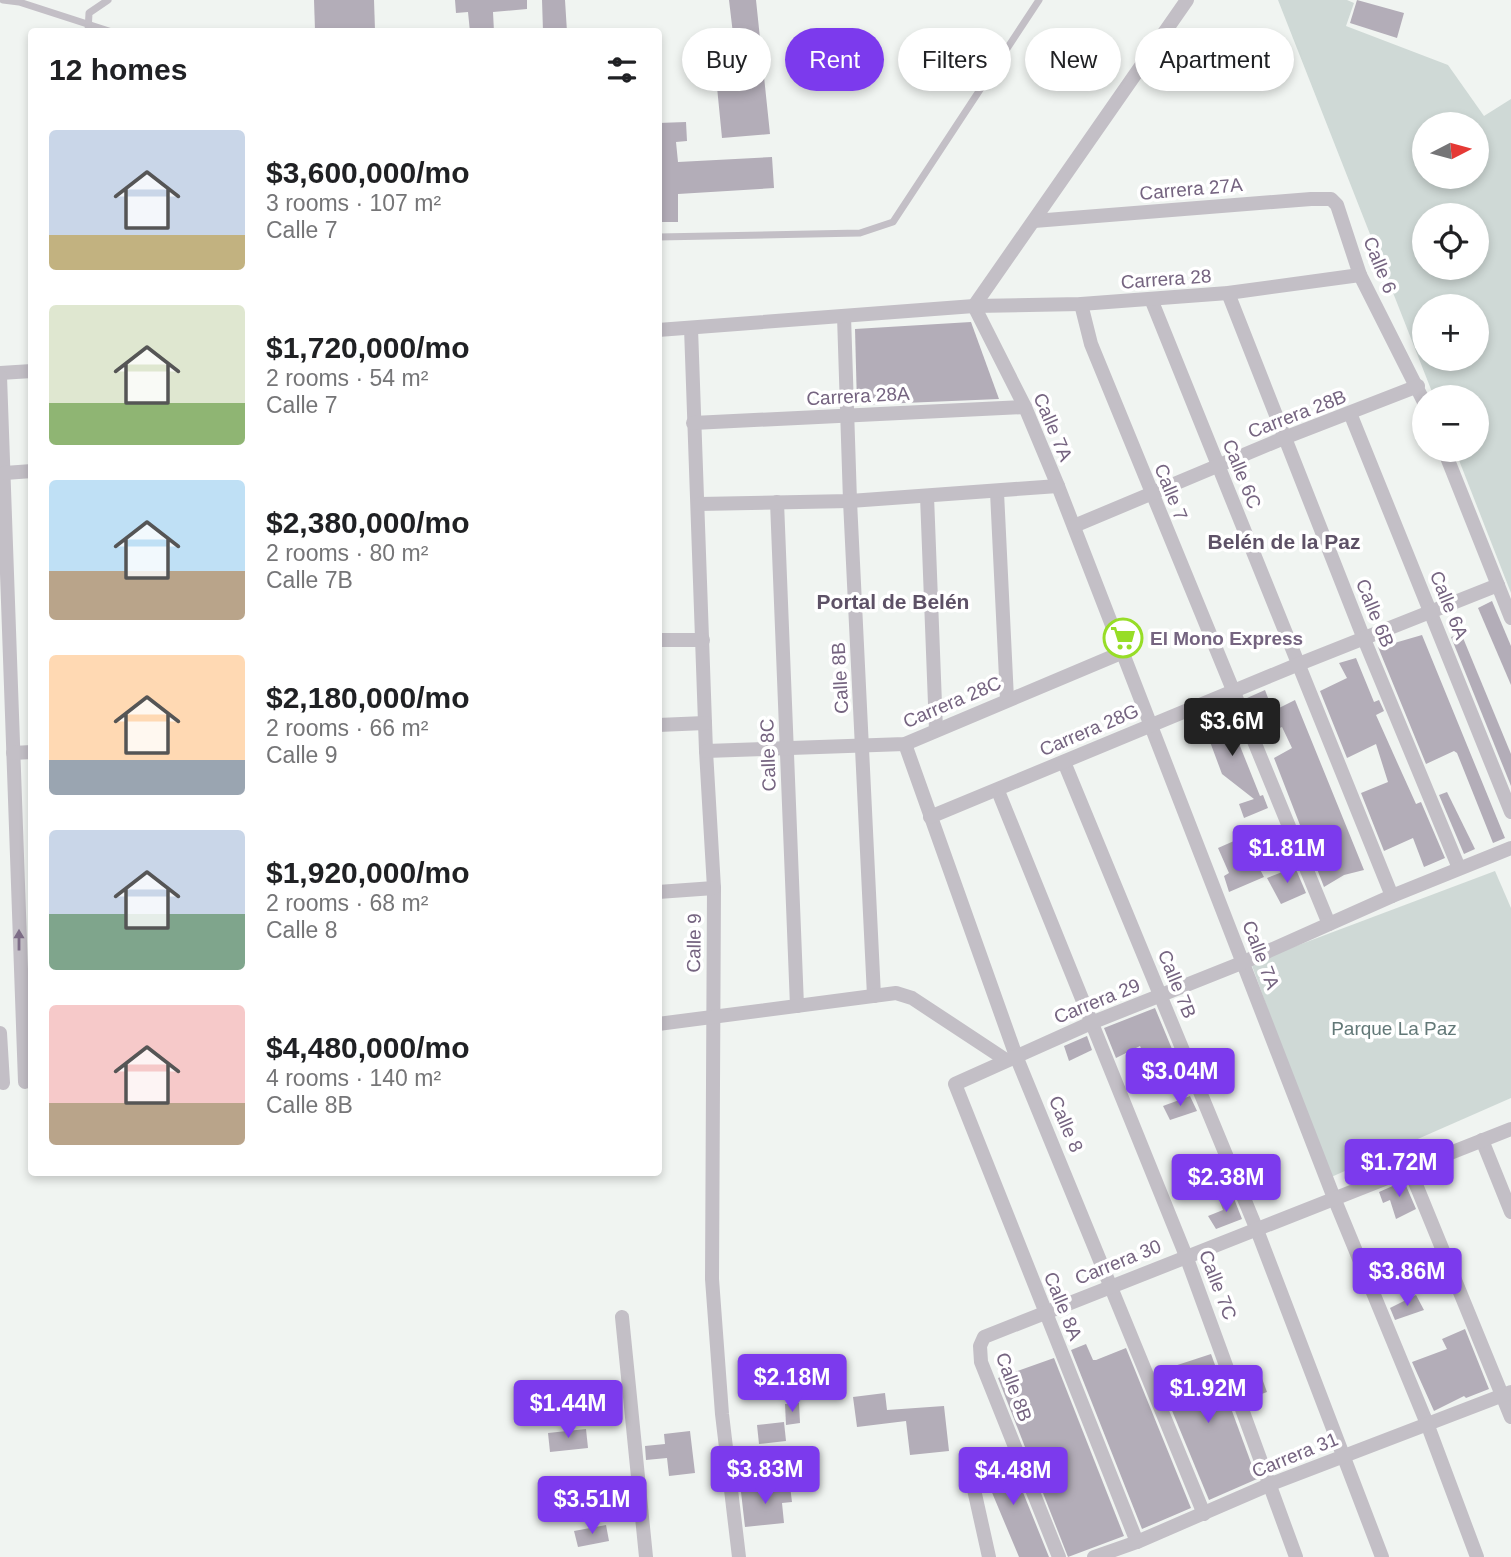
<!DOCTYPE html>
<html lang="en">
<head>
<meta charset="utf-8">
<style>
	:root { --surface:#fff; --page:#f6f6f6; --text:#202124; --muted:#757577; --accent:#7c3aed }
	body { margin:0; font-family:Arial,sans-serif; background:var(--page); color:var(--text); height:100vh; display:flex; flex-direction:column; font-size:26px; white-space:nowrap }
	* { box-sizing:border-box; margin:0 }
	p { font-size:23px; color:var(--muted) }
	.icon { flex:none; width:38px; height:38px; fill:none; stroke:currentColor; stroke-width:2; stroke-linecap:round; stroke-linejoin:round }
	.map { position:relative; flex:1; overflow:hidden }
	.panel { position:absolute; left:28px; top:28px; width:634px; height:1148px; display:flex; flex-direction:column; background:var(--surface); border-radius:7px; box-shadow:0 4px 10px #0003 }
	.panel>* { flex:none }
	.hud { position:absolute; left:682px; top:28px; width:665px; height:63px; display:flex; gap:14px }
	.needle { width:46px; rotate:84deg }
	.tools { position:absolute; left:1412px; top:112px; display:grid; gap:14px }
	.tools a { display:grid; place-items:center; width:77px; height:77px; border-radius:50%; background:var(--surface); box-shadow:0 4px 10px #0003; font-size:35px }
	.price { position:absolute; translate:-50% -60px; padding:0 16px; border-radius:7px; background:var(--accent); color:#fff; font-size:23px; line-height:46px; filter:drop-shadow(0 2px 4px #0008) }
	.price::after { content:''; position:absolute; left:50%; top:42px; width:21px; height:16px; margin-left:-10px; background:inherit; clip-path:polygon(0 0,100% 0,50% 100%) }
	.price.on { background:#222; color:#fff }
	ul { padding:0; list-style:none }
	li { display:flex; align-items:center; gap:21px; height:175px; padding:0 21px }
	li span { display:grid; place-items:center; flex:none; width:196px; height:140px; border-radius:7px; color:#555 }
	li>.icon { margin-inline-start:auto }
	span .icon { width:84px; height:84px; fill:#fffc; stroke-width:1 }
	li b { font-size:30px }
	h2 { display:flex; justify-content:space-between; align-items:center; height:84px; padding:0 21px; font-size:30px }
	.pill { padding:0 24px; border-radius:32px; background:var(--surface); box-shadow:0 4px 10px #0003; font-size:24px; line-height:63px }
	.pill.on { background:var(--accent); color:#fff }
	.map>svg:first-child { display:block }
	.green { fill:#cfd9d6; fill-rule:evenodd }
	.building { fill:#b3adb8 }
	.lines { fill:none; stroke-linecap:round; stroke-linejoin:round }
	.lane { stroke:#c3bfc6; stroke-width:7 }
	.street { stroke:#c3bfc6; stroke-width:14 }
	.oneway { fill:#7d6d87 }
	.labels { text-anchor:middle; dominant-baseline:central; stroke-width:7; stroke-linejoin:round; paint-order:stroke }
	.street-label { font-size:19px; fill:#756480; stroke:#fff }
	.poi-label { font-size:19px; font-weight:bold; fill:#756480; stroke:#fff; text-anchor:start }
	.park-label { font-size:19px; fill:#627877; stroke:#fff }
	.neighbourhood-label { font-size:21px; font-weight:bold; fill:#5d5166; stroke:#fff }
</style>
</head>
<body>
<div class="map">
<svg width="1511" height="1557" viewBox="0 0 1511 1557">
	<rect width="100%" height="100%" fill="#f0f4f1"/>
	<g class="green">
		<path d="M1278,0H1347L1354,3L1346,26L1448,65L1484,116L1511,99V593L1455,450H1477V397H1434ZM1424,124H1477V177H1424ZM1424,215H1477V268H1424ZM1477,306V359H1424V306Z"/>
		<path d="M1495,871L1511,908V1098L1329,1178L1251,963Z"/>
	</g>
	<g class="building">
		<path d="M314,0H374L375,30H315Z"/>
		<path d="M455,0H527V9L493,12L494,32H470L468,12L456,13Z"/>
		<path d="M542,0H565L567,32H543Z"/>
		<path d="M729,0H756L770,134L722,138L712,36L733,34Z"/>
		<path d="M1357,0L1404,13L1397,38L1350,23Z"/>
		<path d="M686,122L687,141L676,142L678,162L772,157L774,188L678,194V222H661L662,194L658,195V123Z"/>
		<path d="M971,322L999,399L857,405L855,329Z"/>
		<path d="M1492,601L1511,646V685L1478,608Z"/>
		<path d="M1461,633L1511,754V786L1451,637Z"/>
		<path d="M1422,635L1505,838L1493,843L1457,753L1454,751L1426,764L1378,647L1389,641L1391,644Z"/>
		<path d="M1356,658L1374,702L1379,700L1384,711L1376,715L1397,762L1416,804L1421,802L1445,858L1424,867L1413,838L1384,851L1361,793L1388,782L1376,744L1347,758L1320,691L1347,678L1339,663Z"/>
		<path d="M1265,690L1273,711L1295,700L1364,870L1344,875L1324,887L1274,758L1292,748L1282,727L1263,735L1247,698Z"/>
		<path d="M1224,706L1260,796L1263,795L1268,808L1244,818L1239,804L1254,799L1222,774L1200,715Z"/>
		<path d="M1447,792L1475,849L1464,854L1439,795Z"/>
		<path d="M1243,837L1264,877L1229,892L1224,876L1229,873L1218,848Z"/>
		<path d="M1295,867L1306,893L1281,904L1267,878Z"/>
		<path d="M1155,1008L1172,1049L1146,1060L1140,1046L1116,1058L1104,1028Z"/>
		<path d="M1087,1036L1092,1050L1069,1061L1064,1046Z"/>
		<path d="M1190,1096L1197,1111L1170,1120L1163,1106Z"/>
		<path d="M1404,1181L1416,1209L1396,1219L1390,1200L1383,1203L1379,1192Z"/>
		<path d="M1233,1196L1242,1219L1216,1229L1208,1216L1223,1210L1220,1202Z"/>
		<path d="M1416,1295L1424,1310L1395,1320L1390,1308Z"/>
		<path d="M1465,1329L1489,1389L1466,1398L1464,1396L1434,1411L1412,1362L1447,1349L1442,1339Z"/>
		<path d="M1086,1344L1093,1360H1096L1126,1348L1191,1508L1142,1529L1071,1350Z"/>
		<path d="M1211,1354L1257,1479L1209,1500L1156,1372Z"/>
		<path d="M1054,1358L1124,1536L1068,1557L998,1378Z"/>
		<path d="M1257,1365L1267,1392L1248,1399L1238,1371Z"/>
		<path d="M885,1393L887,1410L944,1406L949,1451L910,1455L906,1421L857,1427L853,1397Z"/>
		<path d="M799,1403L800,1423L786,1425L785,1404Z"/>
		<path d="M784,1422L786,1441L759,1444L757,1425Z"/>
		<path d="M586,1429L588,1448L550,1452L548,1433Z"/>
		<path d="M690,1431L695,1473L669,1476L667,1458L646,1460L645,1446L665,1444L664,1434Z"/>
		<path d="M1008,1455L1049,1557H1019L988,1483L983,1485L980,1478L975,1468Z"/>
		<path d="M790,1486L792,1502L782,1503L784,1523L745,1527L741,1492Z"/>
		<path d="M618,1501L620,1520L606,1522L604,1502Z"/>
		<path d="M606,1525L609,1541L578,1547L574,1531Z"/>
	</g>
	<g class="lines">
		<g class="lane">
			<path d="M3,0L19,2L112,32"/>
			<path d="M88,32L89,13L108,0"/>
			<path d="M658,237L860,233L893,222L1039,0"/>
		</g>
		<g class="street">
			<path d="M1034,221L1311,199H1331L1337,205L1360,275L1424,402"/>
			<path d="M1228,293L1364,639L1459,868"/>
			<path d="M1151,299L1392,896"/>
			<path d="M1081,304L1091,344L1329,924"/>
			<path d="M974,306L1025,407L1058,486L1334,1198L1428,1426L1477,1557"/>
			<path d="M974,306L1187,0"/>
			<path d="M844,316L850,501L874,996"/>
			<path d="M691,328L706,751L714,888L712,1279L722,1414L739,1557"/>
			<path d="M658,330L974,306L1081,304L1228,293L1360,275"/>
			<path d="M0,373L32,371"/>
			<path d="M0,376L25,1082"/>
			<path d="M1350,413L1511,812"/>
			<path d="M693,423L1025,407"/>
			<path d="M1444,450L1511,618"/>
			<path d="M5,473L32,471"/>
			<path d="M997,492L1007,699"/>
			<path d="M927,496L936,730"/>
			<path d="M777,502L797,1006"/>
			<path d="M699,504L850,501L1058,486"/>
			<path d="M1074,526L1284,438L1418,386"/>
			<path d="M658,640H703"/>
			<path d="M658,725L705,723"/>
			<path d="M905,744L1016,1056L1204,1514"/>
			<path d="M706,751L905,744L1121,653"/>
			<path d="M13,753L32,752"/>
			<path d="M1064,762L1257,1230L1382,1557"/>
			<path d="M998,791L1186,1256L1296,1557"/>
			<path d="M930,817L1299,664L1498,585"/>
			<path d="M658,892L714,888"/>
			<path d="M658,1024L896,993L912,998L1006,1060"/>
			<path d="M0,1033L3,1083"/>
			<path d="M1482,1140L1511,1212"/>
			<path d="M1410,1170L1511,1417"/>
			<path d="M622,1317L646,1557"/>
			<path d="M973,1485L989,1557"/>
			<path d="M1137,1542L955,1084L1091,1023L1244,962L1392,896L1511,848"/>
			<path d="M1059,1557L981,1362L980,1346L984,1337L1511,1129"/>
			<path d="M1094,1557L1137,1542L1271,1484L1511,1392"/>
		</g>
	</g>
	<defs><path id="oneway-solid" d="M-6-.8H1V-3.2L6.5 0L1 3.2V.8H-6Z" transform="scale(1.75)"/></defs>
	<use class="oneway" href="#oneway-solid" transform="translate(19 940) rotate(-90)"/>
	<defs>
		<symbol id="supermarket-ring" viewBox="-11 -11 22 22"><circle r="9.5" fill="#fff" stroke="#97dd27" stroke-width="1.5"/><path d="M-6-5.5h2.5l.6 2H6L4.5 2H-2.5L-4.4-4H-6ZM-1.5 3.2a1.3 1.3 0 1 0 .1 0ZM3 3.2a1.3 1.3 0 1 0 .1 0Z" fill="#97dd27"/></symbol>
	</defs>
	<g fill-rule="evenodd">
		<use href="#supermarket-ring" x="1101" y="616" width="44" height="44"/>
	</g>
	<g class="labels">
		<g class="street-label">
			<text transform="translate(1191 189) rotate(-5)">Carrera 27A</text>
			<text transform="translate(1380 265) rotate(68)">Calle 6</text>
			<text transform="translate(1166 279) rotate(-4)">Carrera 28</text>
			<text transform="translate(858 396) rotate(-3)">Carrera 28A</text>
			<text transform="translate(1297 414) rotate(-21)">Carrera 28B</text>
			<text transform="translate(1053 427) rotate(67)">Calle 7A</text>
			<text transform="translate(1242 474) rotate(68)">Calle 6C</text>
			<text transform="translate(1171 492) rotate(68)">Calle 7</text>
			<text transform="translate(1449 605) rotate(68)">Calle 6A</text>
			<text transform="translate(1375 613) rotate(68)">Calle 6B</text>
			<text transform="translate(840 678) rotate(-93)">Calle 8B</text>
			<text transform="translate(952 702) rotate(-23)">Carrera 28C</text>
			<text transform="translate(1089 730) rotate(-23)">Carrera 28G</text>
			<text transform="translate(768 755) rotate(-92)">Calle 8C</text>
			<text transform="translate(694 943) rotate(-89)">Calle 9</text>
			<text transform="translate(1261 955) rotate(69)">Calle 7A</text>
			<text transform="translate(1177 984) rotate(68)">Calle 7B</text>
			<text transform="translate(1097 1001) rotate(-22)">Carrera 29</text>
			<text transform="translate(1066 1124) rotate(67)">Calle 8</text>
			<text transform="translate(1118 1262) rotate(-22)">Carrera 30</text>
			<text transform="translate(1218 1285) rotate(69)">Calle 7C</text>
			<text transform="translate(1063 1306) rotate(68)">Calle 8A</text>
			<text transform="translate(1014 1387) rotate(70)">Calle 8B</text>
			<text transform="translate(1295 1455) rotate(-22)">Carrera 31</text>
		</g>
		<g class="poi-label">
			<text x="1150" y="638">El Mono Express</text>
		</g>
		<g class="park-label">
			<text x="1394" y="1028">Parque La Paz</text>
		</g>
		<g class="neighbourhood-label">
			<text x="1284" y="541">Belén de la Paz</text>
			<text x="893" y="601">Portal de Belén</text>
		</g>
	</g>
</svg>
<div class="tools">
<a><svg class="needle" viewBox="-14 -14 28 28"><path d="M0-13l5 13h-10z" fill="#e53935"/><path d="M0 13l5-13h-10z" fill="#757577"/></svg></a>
<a><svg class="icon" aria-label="locate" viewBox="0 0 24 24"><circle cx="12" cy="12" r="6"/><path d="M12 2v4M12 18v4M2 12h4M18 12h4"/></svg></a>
<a>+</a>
<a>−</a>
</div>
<b class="price on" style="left:1232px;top:758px">$3.6M</b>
<b class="price" style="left:1287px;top:885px">$1.81M</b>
<b class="price" style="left:1180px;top:1108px">$3.04M</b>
<b class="price" style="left:1399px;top:1199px">$1.72M</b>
<b class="price" style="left:1226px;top:1214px">$2.38M</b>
<b class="price" style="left:1407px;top:1308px">$3.86M</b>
<b class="price" style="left:792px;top:1414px">$2.18M</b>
<b class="price" style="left:1208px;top:1425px">$1.92M</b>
<b class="price" style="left:568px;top:1440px">$1.44M</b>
<b class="price" style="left:765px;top:1506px">$3.83M</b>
<b class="price" style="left:1013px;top:1507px">$4.48M</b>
<b class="price" style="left:592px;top:1536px">$3.51M</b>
<div class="hud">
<a class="pill">Buy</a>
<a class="pill on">Rent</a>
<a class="pill">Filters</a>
<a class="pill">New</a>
<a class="pill">Apartment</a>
</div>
<section class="panel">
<h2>12 homes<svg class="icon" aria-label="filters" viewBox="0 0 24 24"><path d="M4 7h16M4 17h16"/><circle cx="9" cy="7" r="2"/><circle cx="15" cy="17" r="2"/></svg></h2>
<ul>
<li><span style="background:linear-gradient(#c9d6e8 75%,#c2b280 0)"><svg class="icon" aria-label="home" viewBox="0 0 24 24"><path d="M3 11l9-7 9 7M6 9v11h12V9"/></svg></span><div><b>$3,600,000/mo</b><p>3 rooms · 107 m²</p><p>Calle 7</p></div></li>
<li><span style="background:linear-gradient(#dfe7d0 70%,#8fb573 0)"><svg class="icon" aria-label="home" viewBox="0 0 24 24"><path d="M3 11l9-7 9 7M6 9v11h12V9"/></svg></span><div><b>$1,720,000/mo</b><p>2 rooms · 54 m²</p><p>Calle 7</p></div></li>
<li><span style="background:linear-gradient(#bfe0f5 65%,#b9a48a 0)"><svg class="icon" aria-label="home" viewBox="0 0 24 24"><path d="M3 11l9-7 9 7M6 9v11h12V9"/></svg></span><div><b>$2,380,000/mo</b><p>2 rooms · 80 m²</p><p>Calle 7B</p></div></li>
<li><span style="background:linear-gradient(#ffd9b3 75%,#9aa5b1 0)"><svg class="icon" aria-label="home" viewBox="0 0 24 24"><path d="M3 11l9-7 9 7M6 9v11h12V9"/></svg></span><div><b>$2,180,000/mo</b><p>2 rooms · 66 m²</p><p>Calle 9</p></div></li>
<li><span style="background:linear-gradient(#c9d6e8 60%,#7fa58c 0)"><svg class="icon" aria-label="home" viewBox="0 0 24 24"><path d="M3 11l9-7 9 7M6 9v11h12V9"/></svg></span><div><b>$1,920,000/mo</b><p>2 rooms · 68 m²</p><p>Calle 8</p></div></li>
<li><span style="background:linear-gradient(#f6c9c9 70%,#b9a48a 0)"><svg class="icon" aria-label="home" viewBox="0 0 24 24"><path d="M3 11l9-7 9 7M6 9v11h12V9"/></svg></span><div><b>$4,480,000/mo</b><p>4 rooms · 140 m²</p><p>Calle 8B</p></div></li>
</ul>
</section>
</div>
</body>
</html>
